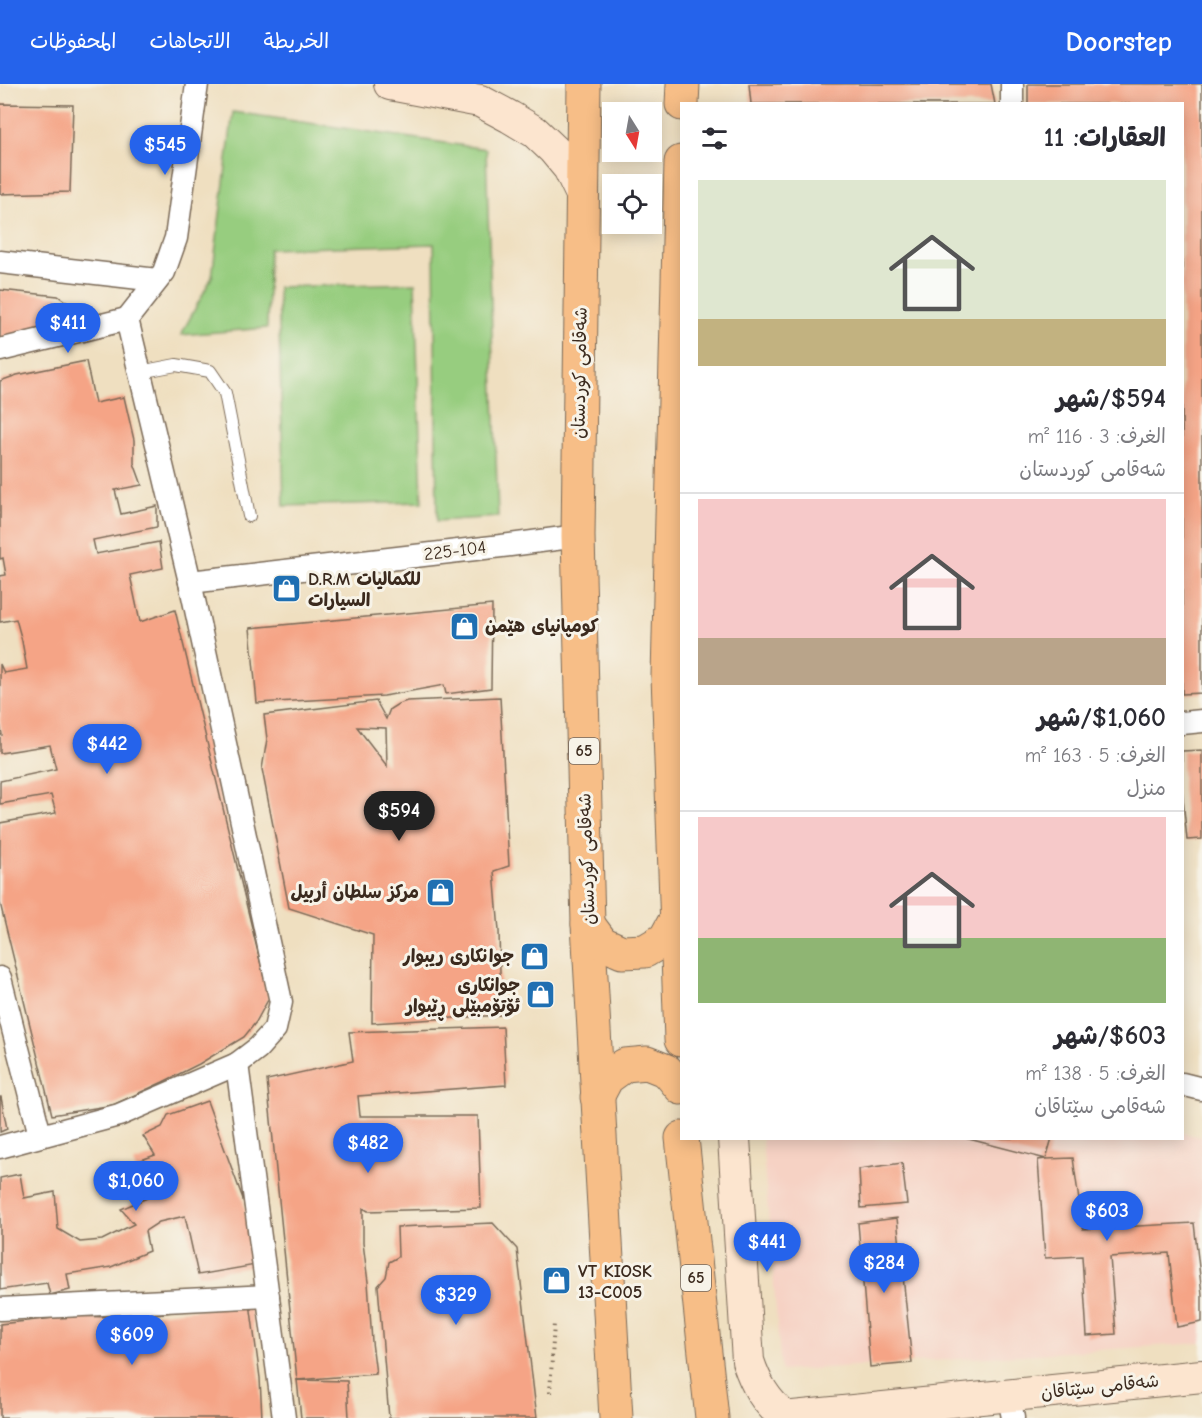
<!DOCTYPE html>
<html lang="ar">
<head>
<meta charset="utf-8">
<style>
	:root { --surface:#fff; --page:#f2f2f3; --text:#2b2b33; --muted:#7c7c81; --line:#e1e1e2; --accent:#2563eb }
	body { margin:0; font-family:"Comic Neue","Playpen Sans Arabic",sans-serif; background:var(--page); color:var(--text); direction:rtl; height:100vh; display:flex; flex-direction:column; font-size:22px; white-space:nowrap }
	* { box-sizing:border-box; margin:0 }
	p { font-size:20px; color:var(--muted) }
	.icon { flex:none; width:33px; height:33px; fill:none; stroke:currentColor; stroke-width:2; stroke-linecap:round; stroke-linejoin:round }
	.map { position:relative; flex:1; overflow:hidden; direction:ltr }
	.drawer { position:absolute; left:680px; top:18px; width:504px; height:1038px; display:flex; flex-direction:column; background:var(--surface); border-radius:0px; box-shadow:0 3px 15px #0003; direction:rtl }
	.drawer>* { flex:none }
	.needle { width:39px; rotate:169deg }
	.fabs { position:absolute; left:602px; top:18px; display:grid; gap:12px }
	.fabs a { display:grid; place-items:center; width:60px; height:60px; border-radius:0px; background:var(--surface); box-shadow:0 3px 15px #0003; font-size:30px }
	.price { position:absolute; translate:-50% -51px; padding:0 14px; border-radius:21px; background:var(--accent); color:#fff; font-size:20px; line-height:39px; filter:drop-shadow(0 2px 3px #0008) }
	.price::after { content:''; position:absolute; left:50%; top:36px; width:18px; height:14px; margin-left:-9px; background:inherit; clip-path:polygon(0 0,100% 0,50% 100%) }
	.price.current { background:#222; color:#fff }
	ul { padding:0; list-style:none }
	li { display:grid; align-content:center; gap:12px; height:318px; padding:0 18px }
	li+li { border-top:2px solid var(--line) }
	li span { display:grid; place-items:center; height:186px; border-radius:0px; color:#555 }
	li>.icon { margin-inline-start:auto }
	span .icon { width:108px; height:108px; fill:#fffc; stroke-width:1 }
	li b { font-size:26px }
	h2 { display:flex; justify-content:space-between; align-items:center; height:72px; padding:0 18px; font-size:26px }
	header { display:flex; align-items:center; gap:36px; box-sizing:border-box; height:84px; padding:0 30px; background:var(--accent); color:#fff }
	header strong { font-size:28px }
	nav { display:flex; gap:33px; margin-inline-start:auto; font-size:21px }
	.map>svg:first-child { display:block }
	.built { fill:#f6d2c4 }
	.green { fill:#97cd7f; stroke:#697c4e; stroke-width:1.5 }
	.building { fill:#f5a486; fill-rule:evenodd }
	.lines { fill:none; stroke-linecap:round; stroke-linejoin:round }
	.lane-casing { stroke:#7a6957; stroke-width:14 }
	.street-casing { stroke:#7a6957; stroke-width:25 }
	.secondary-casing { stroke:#7a6957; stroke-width:34 }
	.highway-casing { stroke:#7a6957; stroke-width:35 }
	.path { stroke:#7a6957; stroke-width:4; stroke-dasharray:1.5 4.5; stroke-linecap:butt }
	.lane { stroke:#fff; stroke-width:12 }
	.street { stroke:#fff; stroke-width:22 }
	.secondary { stroke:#fce5cf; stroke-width:32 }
	.highway { stroke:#f7be87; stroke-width:33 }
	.labels { text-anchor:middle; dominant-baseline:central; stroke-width:6; stroke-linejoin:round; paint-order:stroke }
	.shield { fill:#f7f3e8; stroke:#73665b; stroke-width:1.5 }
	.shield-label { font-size:16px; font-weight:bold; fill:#3b2a1e }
	.street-label { font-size:18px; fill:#3b2a1e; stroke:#f7f3e8 }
	.poi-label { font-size:18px; font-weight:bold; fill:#3b2a1e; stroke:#f7f3e8; text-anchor:start }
</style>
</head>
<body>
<header>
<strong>Doorstep</strong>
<nav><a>الخريطة</a><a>الاتجاهات</a><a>المحفوظات</a></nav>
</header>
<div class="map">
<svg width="1202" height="1334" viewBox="0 0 1202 1334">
	<rect width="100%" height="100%" fill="#f7f3e8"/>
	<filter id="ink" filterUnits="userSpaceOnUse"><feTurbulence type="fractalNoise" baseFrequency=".0167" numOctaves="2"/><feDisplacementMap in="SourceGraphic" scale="12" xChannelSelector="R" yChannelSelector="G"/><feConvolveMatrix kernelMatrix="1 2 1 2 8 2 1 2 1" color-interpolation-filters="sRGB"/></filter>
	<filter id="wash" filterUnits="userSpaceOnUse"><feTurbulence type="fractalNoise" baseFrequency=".008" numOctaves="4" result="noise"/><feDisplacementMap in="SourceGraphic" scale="24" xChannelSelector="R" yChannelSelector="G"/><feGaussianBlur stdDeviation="1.35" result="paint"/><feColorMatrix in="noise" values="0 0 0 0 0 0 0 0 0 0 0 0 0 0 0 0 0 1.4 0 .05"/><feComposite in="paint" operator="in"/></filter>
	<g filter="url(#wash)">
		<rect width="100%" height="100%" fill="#efdfc0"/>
		<path class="built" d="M1182,1049L1202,1053V1259L781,1287L762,1055L1182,1054Z"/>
		<g class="green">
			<path d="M233,28L486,65L498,433L437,437L434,160L269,165L267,244L181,251L212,193Z"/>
			<path d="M415,199L422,418L284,422L278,203Z"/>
		</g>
		<g id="blocks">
			<g class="building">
				<path d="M749,0H991L995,20H751Z"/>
				<path d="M1028,0H1202V609L1182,610V20H1028Z"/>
				<path d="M0,20L73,21L70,108L0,110Z"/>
				<path d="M0,206L58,212L76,225V234L67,240L0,257Z"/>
				<path d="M86,277L95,319L124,313L134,356V379L142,401L115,406L121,430L157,422V443L93,456L96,470L159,458L163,484L130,491L140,538L175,526L269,914L256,938L244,953L199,980L163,998L113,1021L52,1031L0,819V739L56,729L51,711L0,720V697L56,685L50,661L0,669V651H2L0,639V580L4,589L27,585L22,557L16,535L0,538V492L6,491L3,474L0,475V297L17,291Z"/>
				<path d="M492,521L491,604L446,610L444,601L384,612L257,619L250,544Z"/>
				<path d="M500,613L509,782L494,787L499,847L501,931L372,939L373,851L289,824L262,685L267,655L264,631L376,617L386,635L390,625L398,620L407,617ZM357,643L386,644L387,682Z"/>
				<path d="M1202,666V755L1187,756L1182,705V667Z"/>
				<path d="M503,943L506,1001L358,1012L360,1032H478L481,1124L368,1127L363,1124V1159L368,1198L372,1258L376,1290L297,1296L267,996L353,977L349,948Z"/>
				<path d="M0,1013H1L7,1045L0,1048Z"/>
				<path d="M207,1017L243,1115L256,1181L198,1191L185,1132L159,1138L145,1147L149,1167L111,1183L67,1190L70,1206L50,1211L47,1199L0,1206V1094L20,1090L24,1114L55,1108L58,1145L80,1158L102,1156L134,1140L121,1125L147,1114L133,1079L155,1071L143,1052L162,1043L168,1031Z"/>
				<path d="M965,1054H1052L1046,1075L1073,1074L1083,1145L1194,1139L1202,1210V1238L1177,1243L1169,1169L1110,1173L1116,1250L1087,1252L1082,1172L1045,1174L1038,1076L1046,1075Z"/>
				<path d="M902,1079L907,1120L861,1124L859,1085Z"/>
				<path d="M897,1134L912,1279L870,1283L858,1139Z"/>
				<path d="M493,1139L517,1165L537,1334H389L378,1202L386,1193L389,1178L398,1173L397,1143Z"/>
				<path d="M250,1219L260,1294L262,1334H0V1240L72,1232L111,1233L139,1232Z"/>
				<path d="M297,1296L347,1297L349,1334H301Z"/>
			</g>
		</g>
	</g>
	<g filter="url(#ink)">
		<use href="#blocks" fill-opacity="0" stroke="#7a6957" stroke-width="1.5"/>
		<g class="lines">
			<defs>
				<path id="lane" d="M140,288L176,281L210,287L225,309L249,432"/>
				<g id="street">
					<path d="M1012,0V20"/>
					<path d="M0,178L157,196"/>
					<path d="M0,266L127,235"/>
					<path d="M190,498L510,461L578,452"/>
					<path d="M1182,639L1202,637"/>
					<path d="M0,894L40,1051"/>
					<path d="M237,980L284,1334"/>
					<path d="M1182,1000L1202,1005"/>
					<path d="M0,1063L119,1031L237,980L258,964L275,945L281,918L190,498L127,235L164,188L176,154L197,0"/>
					<path d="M0,1225L268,1212"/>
					<path d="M1009,1312L1013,1334"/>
				</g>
				<g id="secondary">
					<path d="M390,0L480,17L510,33L535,48L554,66L569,84L582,111"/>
					<path d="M734,1054L748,1277C756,1301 765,1316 784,1333"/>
					<path d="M783,1334L1202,1292"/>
				</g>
				<g id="highway">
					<path d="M584,0L578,452L588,840L616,1334"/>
					<path d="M682,20L683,0"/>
					<path d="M681,78L668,592L681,956"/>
					<path d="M588,840L602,859L622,868L645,867L665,855L676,835"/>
					<path d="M597,1013L607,994L625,981L647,979L667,987L681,1004"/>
					<path d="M682,1054L712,1334"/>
				</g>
			</defs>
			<use href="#lane" class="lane-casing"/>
			<use href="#street" class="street-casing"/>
			<use href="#secondary" class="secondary-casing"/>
			<use href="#highway" class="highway-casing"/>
			<path class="path" d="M550,1309L554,1239"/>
			<use href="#lane" class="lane"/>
			<use href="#street" class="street"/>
			<use href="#secondary" class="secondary"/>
			<use href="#highway" class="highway"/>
		</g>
	</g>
	<defs>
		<symbol id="shop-square" viewBox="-11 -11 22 22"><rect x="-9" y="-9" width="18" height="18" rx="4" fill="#1f6fb2" stroke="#f7f3e8"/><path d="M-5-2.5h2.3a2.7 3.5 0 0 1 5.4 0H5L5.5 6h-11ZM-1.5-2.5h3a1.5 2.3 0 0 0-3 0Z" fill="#fff"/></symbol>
	</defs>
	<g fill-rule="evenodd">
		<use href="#shop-square" x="270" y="488" width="33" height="33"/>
		<use href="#shop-square" x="448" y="526" width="33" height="33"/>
		<use href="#shop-square" x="424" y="792" width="33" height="33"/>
		<use href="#shop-square" x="518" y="856" width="33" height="33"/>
		<use href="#shop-square" x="524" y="894" width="33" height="33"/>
		<use href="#shop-square" x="540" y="1180" width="33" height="33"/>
	</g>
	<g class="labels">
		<g class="shield">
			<rect x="569" y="654" width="30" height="26" rx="4.5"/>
			<rect x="681" y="1181" width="30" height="26" rx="4.5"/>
		</g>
		<g class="shield-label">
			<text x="584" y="667">65</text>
			<text x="696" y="1194">65</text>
		</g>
		<g class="street-label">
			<text transform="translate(580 289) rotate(-89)">شەقامی کوردستان</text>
			<text transform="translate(455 467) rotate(-7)">225-104</text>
			<text transform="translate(587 775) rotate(-92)">شەقامی کوردستان</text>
			<text transform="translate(1100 1303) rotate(-6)">شەقامی سێتاقان</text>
		</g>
		<g class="poi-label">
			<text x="308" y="495">D.R.M للكماليات<tspan x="308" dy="21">السيارات</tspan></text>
			<text x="485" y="542">کومپانیای هێمن</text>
			<text x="419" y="808" text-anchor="end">مركز سلطان أربيل</text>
			<text x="514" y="872" text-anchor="end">جوانكارى ريبوار</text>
			<text x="520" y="901" text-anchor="end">جوانکاری<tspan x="520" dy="21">ئۆتۆمبێلی ڕێبوار</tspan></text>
			<text x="578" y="1187">VT KIOSK<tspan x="578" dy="21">13-C005</tspan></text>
		</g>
	</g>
</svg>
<div class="fabs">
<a><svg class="needle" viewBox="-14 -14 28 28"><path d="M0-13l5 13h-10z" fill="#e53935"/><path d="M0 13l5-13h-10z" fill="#7c7c81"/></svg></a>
<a><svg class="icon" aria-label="locate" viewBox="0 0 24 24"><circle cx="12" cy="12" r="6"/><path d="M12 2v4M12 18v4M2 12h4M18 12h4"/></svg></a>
</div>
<b class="price" style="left:165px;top:92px">$545</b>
<b class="price" style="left:68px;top:270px">$411</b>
<b class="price" style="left:107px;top:691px">$442</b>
<b class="price current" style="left:399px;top:758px">$594</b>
<b class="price" style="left:368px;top:1090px">$482</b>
<b class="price" style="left:136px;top:1128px">$1,060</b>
<b class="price" style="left:1107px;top:1158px">$603</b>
<b class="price" style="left:767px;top:1189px">$441</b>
<b class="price" style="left:884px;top:1210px">$284</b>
<b class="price" style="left:456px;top:1242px">$329</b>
<b class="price" style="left:132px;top:1282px">$609</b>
<section class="drawer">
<h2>العقارات: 11<svg class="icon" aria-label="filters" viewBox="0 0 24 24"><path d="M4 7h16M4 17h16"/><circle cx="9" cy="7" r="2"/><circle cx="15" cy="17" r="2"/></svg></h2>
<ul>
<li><span style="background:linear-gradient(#dfe7d0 75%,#c2b280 0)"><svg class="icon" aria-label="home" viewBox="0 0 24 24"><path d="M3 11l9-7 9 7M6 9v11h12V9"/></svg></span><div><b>$594/شهر</b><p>الغرف: 3 · 116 m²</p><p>شەقامی کوردستان</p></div></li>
<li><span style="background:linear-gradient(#f6c9c9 75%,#b9a48a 0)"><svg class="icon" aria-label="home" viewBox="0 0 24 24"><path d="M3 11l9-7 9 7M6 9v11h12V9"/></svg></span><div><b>$1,060/شهر</b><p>الغرف: 5 · 163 m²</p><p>منزل</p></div></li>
<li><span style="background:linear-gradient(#f6c9c9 65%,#8fb573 0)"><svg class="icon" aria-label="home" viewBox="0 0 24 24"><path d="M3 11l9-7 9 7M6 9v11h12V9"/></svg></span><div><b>$603/شهر</b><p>الغرف: 5 · 138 m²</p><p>شەقامی سێتاقان</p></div></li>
</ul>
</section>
</div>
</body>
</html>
